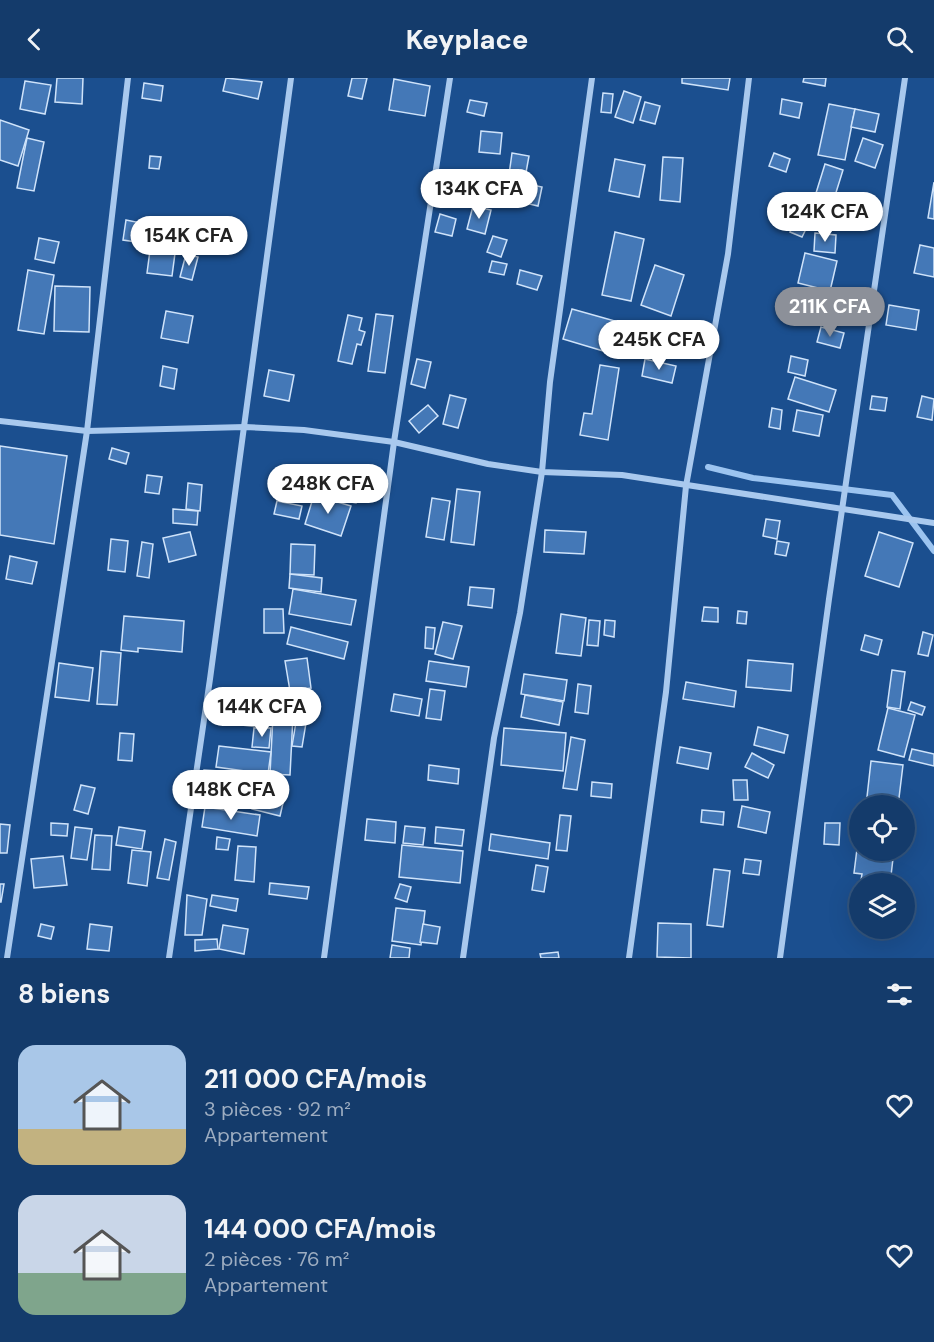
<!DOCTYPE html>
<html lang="fr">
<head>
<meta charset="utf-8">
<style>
	:root { --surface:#143b6b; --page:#1d4271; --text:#f1f3f6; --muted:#9dadc1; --line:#33557e; --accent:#8c9099 }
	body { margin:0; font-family:"DM Sans",sans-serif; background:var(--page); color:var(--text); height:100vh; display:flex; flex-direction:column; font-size:22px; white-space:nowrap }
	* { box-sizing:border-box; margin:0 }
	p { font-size:20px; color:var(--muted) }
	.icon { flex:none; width:33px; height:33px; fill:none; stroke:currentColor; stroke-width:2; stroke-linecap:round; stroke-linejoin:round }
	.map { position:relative; height:880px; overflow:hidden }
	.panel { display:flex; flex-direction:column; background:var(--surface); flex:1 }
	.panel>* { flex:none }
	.tools { position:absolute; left:849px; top:717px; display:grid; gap:12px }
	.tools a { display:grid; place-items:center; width:66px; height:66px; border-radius:50%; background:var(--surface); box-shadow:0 6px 24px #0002,0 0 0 2px var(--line); font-size:30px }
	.price { position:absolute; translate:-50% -51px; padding:0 14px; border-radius:21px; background:#fff; color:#222; font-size:20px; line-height:39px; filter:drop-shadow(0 2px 3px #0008) }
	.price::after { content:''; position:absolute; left:50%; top:36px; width:18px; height:14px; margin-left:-9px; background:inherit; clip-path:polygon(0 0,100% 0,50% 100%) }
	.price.active { background:var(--accent); color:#fff }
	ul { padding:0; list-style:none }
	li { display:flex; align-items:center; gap:18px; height:150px; padding:0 18px }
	li span { display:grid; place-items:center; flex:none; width:168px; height:120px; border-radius:18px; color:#555 }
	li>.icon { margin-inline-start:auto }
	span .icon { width:72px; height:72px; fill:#fffc; stroke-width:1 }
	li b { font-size:26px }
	h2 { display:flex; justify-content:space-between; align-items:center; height:72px; padding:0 18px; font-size:26px }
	header { display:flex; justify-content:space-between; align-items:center; height:78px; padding:0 18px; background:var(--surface); font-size:27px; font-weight:800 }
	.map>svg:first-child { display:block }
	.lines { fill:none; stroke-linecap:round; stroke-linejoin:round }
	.stream { stroke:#9cc4f0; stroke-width:6 }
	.building { fill:#4478b7; stroke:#cfe3fa; stroke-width:1.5 }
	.minor { stroke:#a9c9ee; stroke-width:6 }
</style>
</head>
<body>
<header><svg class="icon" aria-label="back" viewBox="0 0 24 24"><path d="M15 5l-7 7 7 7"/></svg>Keyplace<svg class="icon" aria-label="search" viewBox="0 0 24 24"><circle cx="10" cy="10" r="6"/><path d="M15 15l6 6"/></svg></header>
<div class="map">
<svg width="934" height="880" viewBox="0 0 934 880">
	<rect width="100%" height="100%" fill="#1b4f8f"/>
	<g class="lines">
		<path class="stream" d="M708,389L753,400L892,417L934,473"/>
	</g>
	<g class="building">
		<path d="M57,0H83L82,26L55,24Z"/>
		<path d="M226,0L262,4L258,21L223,13Z"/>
		<path d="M352,0H367L362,21L348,18Z"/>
		<path d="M682,0H730L728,12L682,5Z"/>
		<path d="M804,0H826L825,8L803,4Z"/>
		<path d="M394,1L430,8L425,38L389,32Z"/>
		<path d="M25,3L51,7L45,36L20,31Z"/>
		<path d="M144,5L163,8L161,23L142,20Z"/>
		<path d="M624,13L641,19L633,45L615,39Z"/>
		<path d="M603,15L613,16L611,35L601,34Z"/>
		<path d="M782,21L802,25L799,40L780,36Z"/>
		<path d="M470,22L487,25L484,38L467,34Z"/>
		<path d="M645,24L660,28L655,46L640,42Z"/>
		<path d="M829,26L855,31L845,82L818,77Z"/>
		<path d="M855,31L879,36L875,54L851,49Z"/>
		<path d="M0,42L29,52L18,88L0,82Z"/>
		<path d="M481,53L502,55L500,76L479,74Z"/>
		<path d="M27,60L44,64L34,113L17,110Z"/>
		<path d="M863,60L883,67L875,90L855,83Z"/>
		<path d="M512,75L529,78L525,100L509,97Z"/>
		<path d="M774,75L790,81L786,94L769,88Z"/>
		<path d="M150,78L161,79L159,91L149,90Z"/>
		<path d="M663,79L683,80L680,124L660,122Z"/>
		<path d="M615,81L645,87L639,119L609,113Z"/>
		<path d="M825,86L843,92L834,121L816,115Z"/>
		<path d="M448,95L469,102L464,120L443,113Z"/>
		<path d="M934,104V141L928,140Z"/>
		<path d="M475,105L490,109L486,125L471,121Z"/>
		<path d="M528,106L542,109L538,128L525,125Z"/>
		<path d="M473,128L491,132L485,156L467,151Z"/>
		<path d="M440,136L456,141L452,158L435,154Z"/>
		<path d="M126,142L146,146L143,165L123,162Z"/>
		<path d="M154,142L179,145L172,198L147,195Z"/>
		<path d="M793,146L806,151L802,159L790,154Z"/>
		<path d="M615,154L644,161L631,223L602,217Z"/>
		<path d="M815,155L836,157L835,175L814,173Z"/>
		<path d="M493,158L507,162L501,179L487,174Z"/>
		<path d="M39,160L59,164L54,185L35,181Z"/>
		<path d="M920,167L934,170V199L914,195Z"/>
		<path d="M805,175L837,183L830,213L798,205Z"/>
		<path d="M186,176L198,179L192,202L180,199Z"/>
		<path d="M492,183L507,186L504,197L489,194Z"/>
		<path d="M655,187L684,197L671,238L641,227Z"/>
		<path d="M28,192L54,197L44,256L18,252Z"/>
		<path d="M520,192L542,198L537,212L517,206Z"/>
		<path d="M55,208L90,209L89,254L54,253Z"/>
		<path d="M889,227L919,232L916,252L886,247Z"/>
		<path d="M572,231L629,247L620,278L563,261Z"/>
		<path d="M166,233L193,238L188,265L161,260Z"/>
		<path d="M376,236L393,238L385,295L368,293Z"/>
		<path d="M348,237L362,240L359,252L365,254L361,267L357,266L352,286L338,283Z"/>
		<path d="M821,249L844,255L840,270L817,264Z"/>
		<path d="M791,278L808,282L805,298L788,294Z"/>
		<path d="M417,281L431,284L425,310L411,306Z"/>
		<path d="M645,281L676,288L672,305L642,298Z"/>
		<path d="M600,287L619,290L608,362L580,357L584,335L592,336Z"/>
		<path d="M163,288L177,291L174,311L160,308Z"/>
		<path d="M269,292L294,297L289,323L264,318Z"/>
		<path d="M795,299L836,312L829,334L788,321Z"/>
		<path d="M450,317L466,321L458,350L443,346Z"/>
		<path d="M872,318L887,320L885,333L870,331Z"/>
		<path d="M922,318L934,321L932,342L917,339Z"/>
		<path d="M428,327L438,338L419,355L409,343Z"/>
		<path d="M772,330L782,332L780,351L769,349Z"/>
		<path d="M797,332L823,337L819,358L793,353Z"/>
		<path d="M0,368L67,378L54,466L0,457Z"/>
		<path d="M112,370L129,375L126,386L109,381Z"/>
		<path d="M147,397L162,399L159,416L145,414Z"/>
		<path d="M342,398L360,401L356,425L338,422Z"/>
		<path d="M188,405L202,407L200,433L186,431Z"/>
		<path d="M457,411L480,414L474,467L451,464Z"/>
		<path d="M314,417L351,428L341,458L305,446Z"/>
		<path d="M432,420L450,423L444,462L426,459Z"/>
		<path d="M277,423L302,428L299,441L274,436Z"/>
		<path d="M173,431L198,433L197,447L173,445Z"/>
		<path d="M766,441L780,443L777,461L763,458Z"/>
		<path d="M545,452L586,454L584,476L544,474Z"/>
		<path d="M190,454L196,477L169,484L163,460Z"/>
		<path d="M879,454L913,465L899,509L865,498Z"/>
		<path d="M111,461L128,463L125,494L108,492Z"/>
		<path d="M777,463L789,465L786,478L775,476Z"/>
		<path d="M142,464L153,466L149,500L137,498Z"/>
		<path d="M291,466L315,467L314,497L290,496Z"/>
		<path d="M10,478L37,484L32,506L6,501Z"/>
		<path d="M290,496L322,500L321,514L289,510Z"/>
		<path d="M470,509L494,511L492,530L468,527Z"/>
		<path d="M293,511L356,522L351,547L289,536Z"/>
		<path d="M704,529L718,530V544L702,543Z"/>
		<path d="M264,531H283L284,555H264Z"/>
		<path d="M738,533L747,534L746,546L737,545Z"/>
		<path d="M561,536L586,540L581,578L556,575Z"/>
		<path d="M124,538L184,543L182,574L138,570V574L121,572Z"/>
		<path d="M589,542L600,543L598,568L587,567Z"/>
		<path d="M605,542L615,543L614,559L604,557Z"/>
		<path d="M443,544L462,548L453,581L435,576Z"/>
		<path d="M291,549L348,564L344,581L287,566Z"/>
		<path d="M426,549L435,550L433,571L425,570Z"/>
		<path d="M923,554L933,557L928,578L918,576Z"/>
		<path d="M865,557L882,562L878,577L861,572Z"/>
		<path d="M101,573L121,575L117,627L97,626Z"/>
		<path d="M307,580L311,610L290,613L285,583Z"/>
		<path d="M748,582L793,586L791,613L746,609Z"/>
		<path d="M429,583L469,589L466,609L426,603Z"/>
		<path d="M59,585L93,590L89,623L55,619Z"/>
		<path d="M892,592L905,594L900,631L887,629Z"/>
		<path d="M524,596L567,602L564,623L521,616Z"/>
		<path d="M686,604L736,613L734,629L683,621Z"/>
		<path d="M578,606L591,608L588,636L575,634Z"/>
		<path d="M430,611L445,613L441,642L426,640Z"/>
		<path d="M394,616L422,621L419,638L391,633Z"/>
		<path d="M525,617L563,624L559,647L521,639Z"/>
		<path d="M911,624L925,629L922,637L908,632Z"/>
		<path d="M218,630L259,635L258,649L217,644Z"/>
		<path d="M888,630L915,637L904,679L878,672Z"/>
		<path d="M273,637L293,638L290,697L270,696Z"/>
		<path d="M296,644L306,645L302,669L292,668Z"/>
		<path d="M758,649L788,657L784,675L754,667Z"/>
		<path d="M254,650H271L269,670L252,669Z"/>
		<path d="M504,650L566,655L563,693L501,687Z"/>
		<path d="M120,655L134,656L132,683L118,682Z"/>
		<path d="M571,659L585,662L577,712L563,710Z"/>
		<path d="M219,668L271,674L268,696L216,689Z"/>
		<path d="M680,669L711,675L708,691L677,685Z"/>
		<path d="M912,671L934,676V688L909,682Z"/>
		<path d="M752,675L774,687L768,700L745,689Z"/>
		<path d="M871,683L903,687L898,728H866Z"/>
		<path d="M429,687L459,691L458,706L428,702Z"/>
		<path d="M204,692L268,696L267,715L203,711Z"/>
		<path d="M733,702H747L748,722H734Z"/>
		<path d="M592,704L612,706L611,720L591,718Z"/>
		<path d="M81,707L95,710L88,736L74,732Z"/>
		<path d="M255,718L283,725L280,738L252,731Z"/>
		<path d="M742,728L770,734L766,755L738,749Z"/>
		<path d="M205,729L260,737L257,758L202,749Z"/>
		<path d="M702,732L724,734L723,747L701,744Z"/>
		<path d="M560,737L571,738L567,773L556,772Z"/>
		<path d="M367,741L396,744L395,765L365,762Z"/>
		<path d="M51,745L68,746L67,758L51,757Z"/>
		<path d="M825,745H840L839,767L824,766Z"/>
		<path d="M0,746L10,747L7,775H0Z"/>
		<path d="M405,748L425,750L423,767L403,765Z"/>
		<path d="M75,749L92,751L87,782L71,780Z"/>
		<path d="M119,749L145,753L142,771L116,767Z"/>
		<path d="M436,749L464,752L462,768L435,765Z"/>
		<path d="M491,756L550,765L548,781L489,772Z"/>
		<path d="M95,757L112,758L110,792L92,791Z"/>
		<path d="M217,759L230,761L228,772L216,771Z"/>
		<path d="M165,761L176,764L169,802L157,800Z"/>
		<path d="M402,767L463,773L460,805L399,799Z"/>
		<path d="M238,768L256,769L254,804L235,802Z"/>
		<path d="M857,771L894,772L890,806L861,802L862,796L854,795Z"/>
		<path d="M132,772L151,774L147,808L128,805Z"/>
		<path d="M63,778L67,807L34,810L31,781Z"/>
		<path d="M745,781L761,783L759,797L743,795Z"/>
		<path d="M536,787L548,789L544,814L532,812Z"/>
		<path d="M714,791L730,793L723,849L707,847Z"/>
		<path d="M270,805L309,809L307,821L269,816Z"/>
		<path d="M0,806H4L1,824H0Z"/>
		<path d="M400,806L411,809L407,824L395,820Z"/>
		<path d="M187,817L207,821L202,857H185Z"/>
		<path d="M212,817L238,821L236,833L210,828Z"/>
		<path d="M396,830L425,833L421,867L392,863Z"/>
		<path d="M658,845L691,846V880L657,879Z"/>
		<path d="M41,846L54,849L51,861L38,858Z"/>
		<path d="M90,846L112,849L109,873L87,871Z"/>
		<path d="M423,846L440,849L437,866L420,864Z"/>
		<path d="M223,847L248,851L244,876L219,871Z"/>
		<path d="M217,861L218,871L195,873V862Z"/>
		<path d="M392,867L410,870L409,880H390Z"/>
		<path d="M558,874L559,880H541L540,876Z"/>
	</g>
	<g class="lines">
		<g class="minor">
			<path d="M0,343L87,353L245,349L304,352L394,364L488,386L542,394L622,397L934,445"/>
			<path d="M7,880L87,353L128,0"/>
			<path d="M169,880L210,601L291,0"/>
			<path d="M324,880L394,364L450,0"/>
			<path d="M463,880L494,660L520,535L542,394L550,304L592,0"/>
			<path d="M629,880L666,614L686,408L728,176L749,0"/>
			<path d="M780,880L829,521L905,0"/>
		</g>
	</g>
</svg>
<div class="tools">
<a><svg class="icon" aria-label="locate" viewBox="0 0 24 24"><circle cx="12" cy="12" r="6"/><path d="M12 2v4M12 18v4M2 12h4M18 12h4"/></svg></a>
<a><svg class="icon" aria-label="layers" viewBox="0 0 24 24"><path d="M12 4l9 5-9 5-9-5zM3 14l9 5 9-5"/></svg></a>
</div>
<b class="price" style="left:479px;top:142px">134K CFA</b>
<b class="price" style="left:825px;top:165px">124K CFA</b>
<b class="price" style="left:189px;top:189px">154K CFA</b>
<b class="price active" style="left:830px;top:260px">211K CFA</b>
<b class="price" style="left:659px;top:293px">245K CFA</b>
<b class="price" style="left:328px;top:437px">248K CFA</b>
<b class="price" style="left:262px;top:660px">144K CFA</b>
<b class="price" style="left:231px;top:743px">148K CFA</b>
</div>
<section class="panel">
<h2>8 biens<svg class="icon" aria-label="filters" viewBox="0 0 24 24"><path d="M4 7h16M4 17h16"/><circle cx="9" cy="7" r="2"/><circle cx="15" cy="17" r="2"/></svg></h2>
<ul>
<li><span style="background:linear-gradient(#a9c7e8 70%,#c2b280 0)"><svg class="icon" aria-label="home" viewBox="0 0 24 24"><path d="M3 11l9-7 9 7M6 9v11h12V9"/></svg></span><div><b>211 000 CFA/mois</b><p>3 pièces · 92 m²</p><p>Appartement</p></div><svg class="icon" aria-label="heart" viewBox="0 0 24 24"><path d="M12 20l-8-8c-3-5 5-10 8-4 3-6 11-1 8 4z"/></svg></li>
<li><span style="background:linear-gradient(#c9d6e8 65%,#7fa58c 0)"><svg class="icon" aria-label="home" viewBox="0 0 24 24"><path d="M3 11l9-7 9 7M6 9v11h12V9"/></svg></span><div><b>144 000 CFA/mois</b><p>2 pièces · 76 m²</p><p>Appartement</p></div><svg class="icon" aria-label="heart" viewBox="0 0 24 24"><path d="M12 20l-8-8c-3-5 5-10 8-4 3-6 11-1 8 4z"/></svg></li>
</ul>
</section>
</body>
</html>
